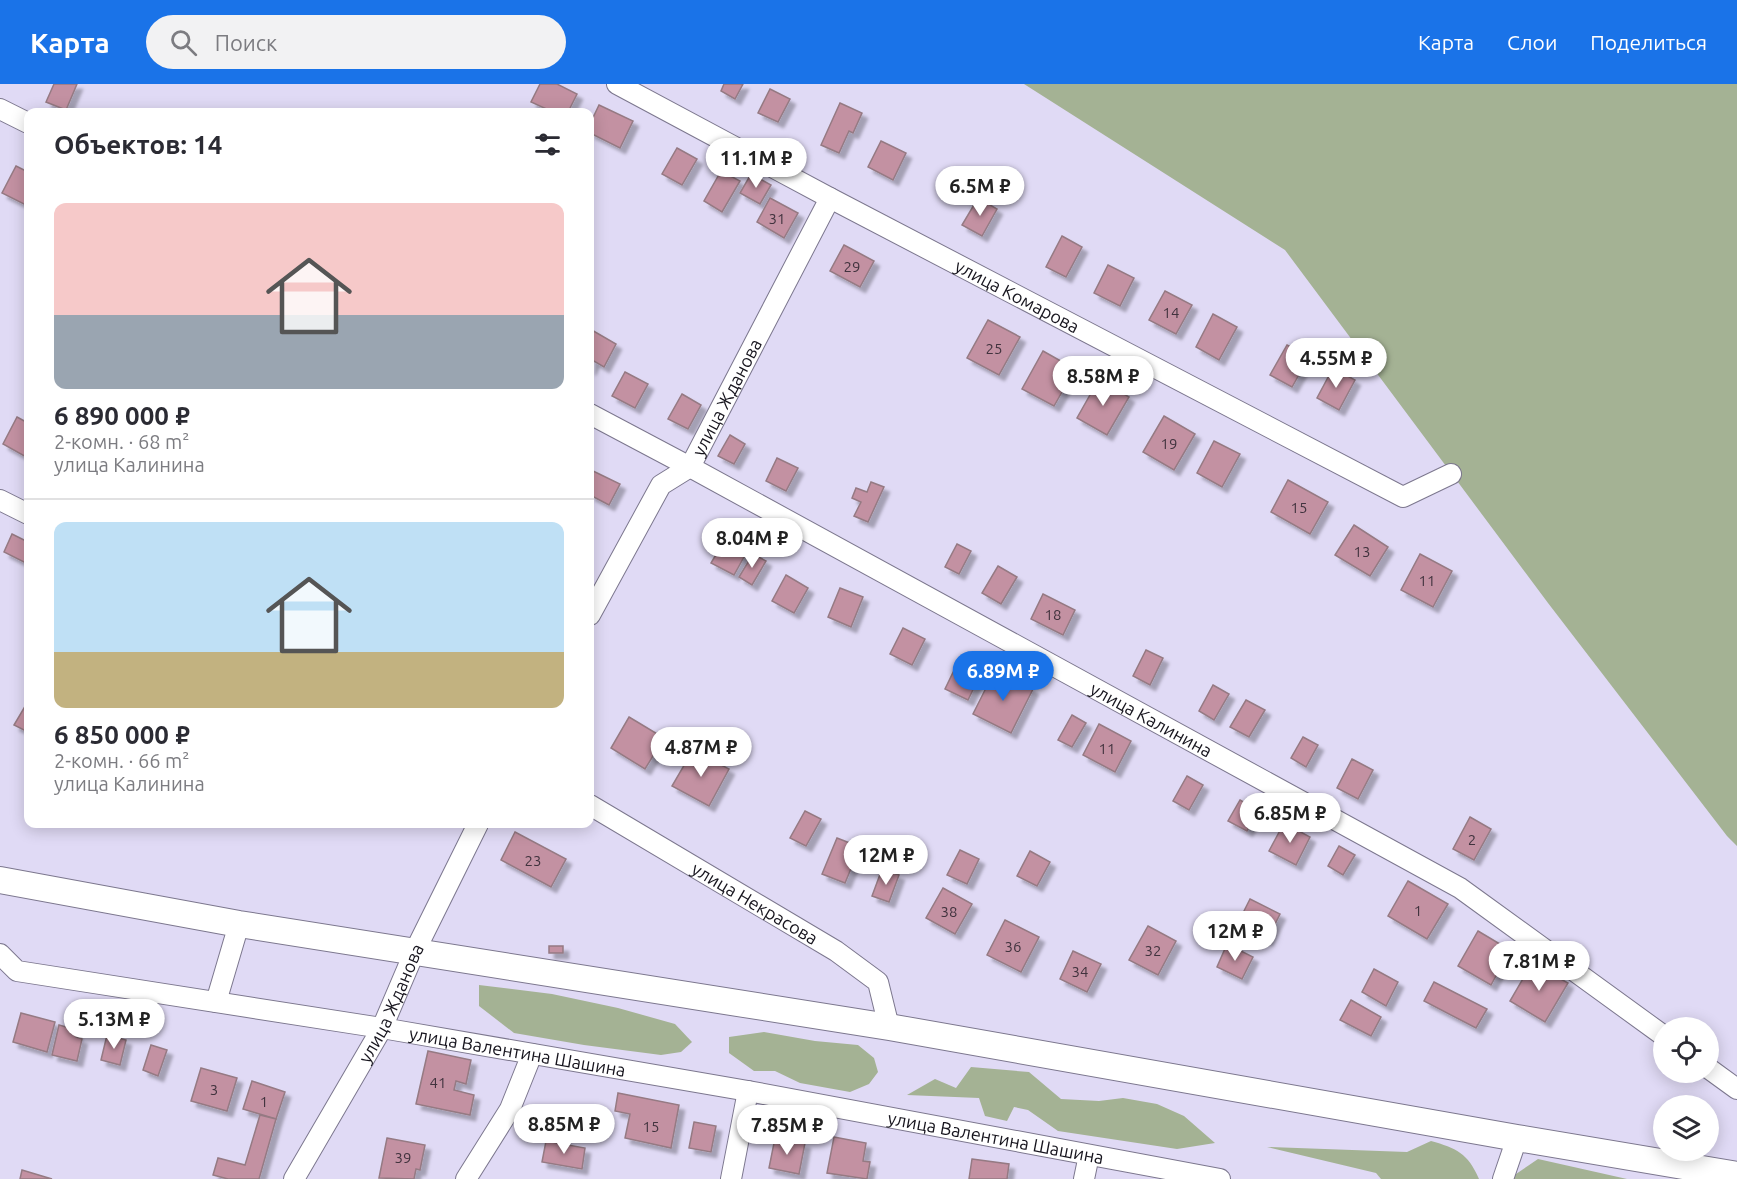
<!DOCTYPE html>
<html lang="ru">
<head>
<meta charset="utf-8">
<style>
	:root { --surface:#fff; --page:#f2f2f3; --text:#2b2b33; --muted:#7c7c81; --line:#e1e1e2; --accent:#1a73e8 }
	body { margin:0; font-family:Ubuntu,sans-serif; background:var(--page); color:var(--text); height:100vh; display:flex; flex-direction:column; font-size:22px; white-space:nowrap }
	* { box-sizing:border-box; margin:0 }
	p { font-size:20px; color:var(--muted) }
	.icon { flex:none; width:33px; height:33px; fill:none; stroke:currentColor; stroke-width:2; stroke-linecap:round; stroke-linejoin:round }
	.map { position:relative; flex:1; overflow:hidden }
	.side { position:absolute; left:24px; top:24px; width:570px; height:720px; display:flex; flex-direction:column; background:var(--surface); border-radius:12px; box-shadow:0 3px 15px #0003 }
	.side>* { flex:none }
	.buttons { position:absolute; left:1653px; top:933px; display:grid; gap:12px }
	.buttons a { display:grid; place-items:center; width:66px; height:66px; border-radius:50%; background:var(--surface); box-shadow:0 3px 15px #0003; font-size:30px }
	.price { position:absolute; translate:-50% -51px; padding:0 14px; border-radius:21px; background:#fff; color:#222; font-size:20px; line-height:39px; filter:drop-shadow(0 2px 3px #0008) }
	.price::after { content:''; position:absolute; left:50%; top:36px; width:18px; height:14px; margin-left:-9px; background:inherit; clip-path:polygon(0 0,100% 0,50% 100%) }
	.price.selected { background:var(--accent); color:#fff }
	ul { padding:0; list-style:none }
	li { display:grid; align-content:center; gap:12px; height:318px; padding:0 30px }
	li+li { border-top:2px solid var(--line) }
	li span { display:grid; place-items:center; height:186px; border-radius:12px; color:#555 }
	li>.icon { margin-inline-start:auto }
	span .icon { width:108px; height:108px; fill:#fffc; stroke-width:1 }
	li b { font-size:26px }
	h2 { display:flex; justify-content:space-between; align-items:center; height:72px; padding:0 30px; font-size:26px }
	header { display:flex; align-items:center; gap:36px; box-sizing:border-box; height:84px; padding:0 30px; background:var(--accent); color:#fff }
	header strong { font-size:28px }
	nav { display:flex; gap:33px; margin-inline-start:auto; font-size:21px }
	.search { width:420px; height:54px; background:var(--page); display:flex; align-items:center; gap:15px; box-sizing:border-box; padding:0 21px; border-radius:33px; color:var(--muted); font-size:22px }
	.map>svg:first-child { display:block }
	.green { fill:#a4b294 }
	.building { fill:#c391a2; stroke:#957a83; stroke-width:1.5; filter:url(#shadow) }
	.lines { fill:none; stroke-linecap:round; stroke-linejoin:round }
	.minor-casing { stroke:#7c778e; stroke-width:22 }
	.tertiary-casing { stroke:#7c778e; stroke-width:28 }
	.minor { stroke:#fff; stroke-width:20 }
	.tertiary { stroke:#fff; stroke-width:26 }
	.labels { text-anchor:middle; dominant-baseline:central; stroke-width:6; stroke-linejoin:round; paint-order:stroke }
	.number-label { font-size:15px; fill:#41333e }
	.street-label { font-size:18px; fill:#16141d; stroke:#fff }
</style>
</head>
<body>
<header>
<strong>Карта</strong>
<div class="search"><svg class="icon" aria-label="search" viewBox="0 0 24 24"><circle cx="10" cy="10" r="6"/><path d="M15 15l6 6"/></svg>Поиск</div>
<nav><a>Карта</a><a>Слои</a><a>Поделиться</a></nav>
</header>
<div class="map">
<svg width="1737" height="1095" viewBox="0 0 1737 1095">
	<defs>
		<filter id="shadow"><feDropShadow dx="5.5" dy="5.5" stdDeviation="1.5" flood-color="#0004"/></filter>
	</defs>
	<rect width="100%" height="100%" fill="#e0daf5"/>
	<g class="green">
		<path d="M1024,0H1737V762L1727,752L1548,519L1285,166Z"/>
		<path d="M479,901L552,910L618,924L675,940L692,958L681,968L661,971L584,961L514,949L479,922Z"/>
		<path d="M764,948L815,957L858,961L874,974L878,988L869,1000L850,1008L800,999L775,987H754L729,969V953Z"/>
		<path d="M971,983L1029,988L1061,1015L1099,1017L1123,1014L1157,1020L1184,1032L1215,1059L1177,1065L1058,1047L1028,1026L1014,1023L1007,1037L985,1032L979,1014L907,1011L935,995L956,1004Z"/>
		<path d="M1431,1057C1456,1064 1468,1069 1479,1095H1381L1376,1089L1267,1063L1407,1068Z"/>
		<path d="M1538,1075L1627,1095H1513V1092Z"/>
	</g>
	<g class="building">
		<path d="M54,0H77L66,26L46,18Z"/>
		<path d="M540,0H557L577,10L568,28H553L531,18Z"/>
		<path d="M724,0H743L735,15L721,7Z"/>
		<path d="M770,5L790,15L778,38L758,29Z"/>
		<path d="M840,19L862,29L853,49L849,47L839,69L821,61Z"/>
		<path d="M599,21L633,37L620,64L590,49V40Z"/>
		<path d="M881,57L906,69L893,96L868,83Z"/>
		<path d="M677,64L697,75L682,101L662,90Z"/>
		<path d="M16,82L28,88V116L26,121L2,109Z"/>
		<path d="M721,87L740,97L722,128L704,117Z"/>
		<path d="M751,90L771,101L760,120L740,109Z"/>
		<path d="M770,114L798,129L784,154L757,138Z"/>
		<path d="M978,114L997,125L982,152L962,141Z"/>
		<path d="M1062,152L1082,163L1066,193L1046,183Z"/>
		<path d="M844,161L874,177L860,203L830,187Z"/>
		<path d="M1108,181L1134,194L1120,222L1094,209Z"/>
		<path d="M1165,207L1192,221L1176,250L1149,236Z"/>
		<path d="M1213,230L1237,243L1219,276L1196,263Z"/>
		<path d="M988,236L1020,253L999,291L967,274Z"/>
		<path d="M590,245L616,260L604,283L594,277L590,286Z"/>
		<path d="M1287,261L1309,273L1292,303L1270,291Z"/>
		<path d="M1043,267L1075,285L1054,322L1022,305Z"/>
		<path d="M1333,284L1355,296L1339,326L1317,314Z"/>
		<path d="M625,288L648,300L635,324L612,312Z"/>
		<path d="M1099,295L1129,313L1107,351L1077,334Z"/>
		<path d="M682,310L701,321L688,345L668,335Z"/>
		<path d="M1164,332L1195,350L1174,386L1143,368Z"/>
		<path d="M17,333L28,339V374L3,360Z"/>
		<path d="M730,351L745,360L734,380L718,372Z"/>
		<path d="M1214,357L1240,370L1222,403L1197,389Z"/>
		<path d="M777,374L798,384L786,407L766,397Z"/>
		<path d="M591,386L620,400L609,421L590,411Z"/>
		<path d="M1288,396L1328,418L1310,450L1271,428Z"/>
		<path d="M871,398L884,403L868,438L854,432L861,418L852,414L856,404L867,408Z"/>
		<path d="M1354,441L1388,463L1370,492L1335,471Z"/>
		<path d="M12,450L28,458V480L4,468Z"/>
		<path d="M728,450L750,462L734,491L711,479Z"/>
		<path d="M957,460L971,467L959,490L945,483Z"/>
		<path d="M753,470L766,477L752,501L739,493Z"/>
		<path d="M1420,470L1452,487L1433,523L1401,506Z"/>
		<path d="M998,482L1017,493L1001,520L982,509Z"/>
		<path d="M786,491L808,504L794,529L772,517Z"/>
		<path d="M840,504L863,513L851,543L828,533Z"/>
		<path d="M1043,510L1075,526L1063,551L1031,535Z"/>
		<path d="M903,544L925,555L912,581L890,570Z"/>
		<path d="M1146,566L1163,574L1150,601L1133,592Z"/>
		<path d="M960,574L983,585L968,616L945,605Z"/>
		<path d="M995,586L1033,605L1011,649L973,630Z"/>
		<path d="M1213,601L1229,610L1214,636L1199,627Z"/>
		<path d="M1246,616L1265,626L1249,653L1230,643Z"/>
		<path d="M27,619L28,620V648L14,641Z"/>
		<path d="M1072,631L1086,639L1072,663L1058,656Z"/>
		<path d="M629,633L664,654L645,685L611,664Z"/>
		<path d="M1099,640L1131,657L1115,688L1083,671Z"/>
		<path d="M1303,653L1318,661L1306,683L1291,674Z"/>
		<path d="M693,666L729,685L709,722L672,702Z"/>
		<path d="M1352,675L1373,686L1358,715L1337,704Z"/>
		<path d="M1187,692L1203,701L1189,726L1173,717Z"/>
		<path d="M1240,716L1250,722L1248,725L1257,730L1247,747L1228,737Z"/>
		<path d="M805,727L821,735L806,762L790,754Z"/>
		<path d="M1470,733L1491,745L1474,776L1453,765Z"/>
		<path d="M1284,739L1310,753L1296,781L1269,767Z"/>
		<path d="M515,748L566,775L551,803L501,776Z"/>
		<path d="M837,754L860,763L845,799L822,790Z"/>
		<path d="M1339,762L1355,771L1343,791L1328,782Z"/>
		<path d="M960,766L979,775L967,800L947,791Z"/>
		<path d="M1030,767L1050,778L1037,802L1017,792Z"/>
		<path d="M882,785L899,791L889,818L872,812Z"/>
		<path d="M1408,797L1448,820L1427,855L1388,832Z"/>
		<path d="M943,804L972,820L955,850L926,834Z"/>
		<path d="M1250,815L1280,830L1267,856L1237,841Z"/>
		<path d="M1005,836L1039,853L1021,888L987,871Z"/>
		<path d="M1148,842L1176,857L1158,891L1129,876Z"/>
		<path d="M1478,847L1510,866L1491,901L1458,882Z"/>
		<path d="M1227,860L1253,873L1242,895L1217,883Z"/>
		<rect x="549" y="862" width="14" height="7"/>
		<path d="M1073,867L1101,880L1087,908L1060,895Z"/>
		<path d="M1532,879L1568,899L1545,938L1510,917Z"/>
		<path d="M1374,885L1398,898L1386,922L1362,908Z"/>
		<path d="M1434,898L1487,925L1476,944L1424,917Z"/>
		<path d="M1351,916L1381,933L1371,952L1340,936Z"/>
		<path d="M21,929L55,938L47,968L13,958Z"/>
		<path d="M59,941L77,946L76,953L82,955L77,977L52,971Z"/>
		<path d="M107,951L126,956L120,981L101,976Z"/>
		<path d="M151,961L167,966L158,992L143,986Z"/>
		<path d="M428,967L471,976L466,1000L456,997L454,1006L474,1011L470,1031L416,1020Z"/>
		<path d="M201,984L237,994L227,1027L191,1017Z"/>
		<path d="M252,997L285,1008L276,1035L243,1025Z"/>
		<path d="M618,1009L679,1021L671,1064L625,1054L630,1030L615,1027Z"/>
		<path d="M260,1031L276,1035L259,1095H228L213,1091L218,1074L245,1081Z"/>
		<path d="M694,1038L716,1042L711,1068L689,1064Z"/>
		<path d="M834,1053L866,1059L863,1077L870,1078L867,1095L827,1089Z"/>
		<path d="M387,1054L425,1061L420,1086L416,1085L414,1095L379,1094Z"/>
		<path d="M775,1054L805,1059L799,1090L769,1084Z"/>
		<path d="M546,1057L585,1064L582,1085L542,1078Z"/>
		<path d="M972,1075L1009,1080L1007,1095H969Z"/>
		<path d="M22,1086L52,1095H20Z"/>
	</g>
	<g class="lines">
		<defs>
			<g id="minor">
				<path id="s1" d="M617,0L830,114L1403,413L1451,390"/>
				<path d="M0,25L28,39"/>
				<path id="s2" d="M590,330L690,383L1460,804L1664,952"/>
				<path d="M0,416L28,430"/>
				<path id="s3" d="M590,531L661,401L690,383L830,114"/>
				<path id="s4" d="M590,721L836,867L878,898L889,943"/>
				<path id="s5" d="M0,870L17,887L382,944L748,1007L1220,1095"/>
				<path d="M216,918L239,840"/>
				<path d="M1708,984L1737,1005"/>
				<path id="s6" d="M294,1095L382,944L414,869L478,740"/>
				<path d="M466,1095L510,1025L532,970"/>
				<path d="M731,1095L748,1007"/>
				<path d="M1084,1095L1089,1071"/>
				<path d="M1503,1095L1517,1054"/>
			</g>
			<path id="tertiary" d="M0,796L239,840L889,943L1517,1054L1737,1091"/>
		</defs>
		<use href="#minor" class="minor-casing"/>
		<use href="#tertiary" class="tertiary-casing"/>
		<use href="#minor" class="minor"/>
		<use href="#tertiary" class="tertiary"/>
	</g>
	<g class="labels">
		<g class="number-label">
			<text x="777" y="134">31</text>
			<text x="852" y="182">29</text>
			<text x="1171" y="228">14</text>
			<text x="994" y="264">25</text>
			<text x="1169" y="359">19</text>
			<text x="1299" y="423">15</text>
			<text x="1362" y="467">13</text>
			<text x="1427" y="496">11</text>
			<text x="1053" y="530">18</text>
			<text x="1107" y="664">11</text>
			<text x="1472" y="755">2</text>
			<text x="533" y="776">23</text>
			<text x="1418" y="826">1</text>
			<text x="949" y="827">38</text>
			<text x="1013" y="862">36</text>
			<text x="1153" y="866">32</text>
			<text x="1080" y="887">34</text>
			<text x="438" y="998">41</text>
			<text x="214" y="1005">3</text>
			<text x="264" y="1017">1</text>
			<text x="651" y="1042">15</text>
			<text x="403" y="1073">39</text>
		</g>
		<g class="street-label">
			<text stroke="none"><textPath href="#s1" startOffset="453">улица Комарова</textPath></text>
			<text stroke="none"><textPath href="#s3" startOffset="261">улица Жданова</textPath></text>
			<text stroke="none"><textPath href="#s2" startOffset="639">улица Калинина</textPath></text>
			<text stroke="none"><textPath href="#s4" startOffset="192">улица Некрасова</textPath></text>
			<text stroke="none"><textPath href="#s6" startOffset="201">улица Жданова</textPath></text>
			<text stroke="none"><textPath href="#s5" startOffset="531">улица Валентина Шашина</textPath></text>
			<text stroke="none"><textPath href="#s5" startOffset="1017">улица Валентина Шашина</textPath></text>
		</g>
	</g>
</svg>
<div class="buttons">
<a><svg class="icon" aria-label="locate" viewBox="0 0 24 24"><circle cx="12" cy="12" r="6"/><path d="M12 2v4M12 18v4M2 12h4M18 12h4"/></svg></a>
<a><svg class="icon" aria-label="layers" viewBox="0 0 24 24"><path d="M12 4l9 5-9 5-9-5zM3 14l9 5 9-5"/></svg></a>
</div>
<b class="price" style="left:756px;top:105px">11.1M ₽</b>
<b class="price" style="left:980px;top:133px">6.5M ₽</b>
<b class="price" style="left:1336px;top:305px">4.55M ₽</b>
<b class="price" style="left:1103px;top:323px">8.58M ₽</b>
<b class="price" style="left:752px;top:485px">8.04M ₽</b>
<b class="price selected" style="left:1003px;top:618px">6.89M ₽</b>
<b class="price" style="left:701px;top:694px">4.87M ₽</b>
<b class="price" style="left:1290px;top:760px">6.85M ₽</b>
<b class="price" style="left:886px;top:802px">12M ₽</b>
<b class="price" style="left:1235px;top:878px">12M ₽</b>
<b class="price" style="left:1539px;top:908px">7.81M ₽</b>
<b class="price" style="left:114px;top:966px">5.13M ₽</b>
<b class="price" style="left:564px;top:1071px">8.85M ₽</b>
<b class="price" style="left:787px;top:1072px">7.85M ₽</b>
<section class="side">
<h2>Объектов: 14<svg class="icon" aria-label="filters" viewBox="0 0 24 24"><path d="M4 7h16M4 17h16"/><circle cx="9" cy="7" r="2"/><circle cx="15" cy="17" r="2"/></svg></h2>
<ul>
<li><span style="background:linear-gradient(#f6c9c9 60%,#9aa5b1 0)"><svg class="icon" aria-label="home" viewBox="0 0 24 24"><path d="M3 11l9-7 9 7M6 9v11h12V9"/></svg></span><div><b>6 890 000 ₽</b><p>2-комн. · 68 m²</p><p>улица Калинина</p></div></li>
<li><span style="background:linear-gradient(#bfe0f5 70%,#c2b280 0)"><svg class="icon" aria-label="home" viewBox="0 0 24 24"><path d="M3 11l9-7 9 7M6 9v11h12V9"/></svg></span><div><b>6 850 000 ₽</b><p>2-комн. · 66 m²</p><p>улица Калинина</p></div></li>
</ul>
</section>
</div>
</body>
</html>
